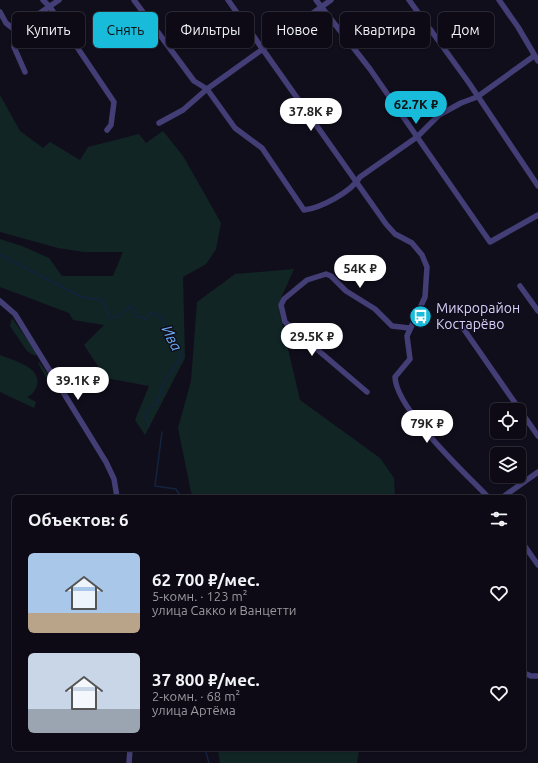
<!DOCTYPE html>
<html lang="ru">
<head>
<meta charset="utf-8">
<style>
	:root { --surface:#0d0a15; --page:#1b1822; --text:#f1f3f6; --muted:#9a9aa0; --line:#2d2b34; --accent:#19bbda }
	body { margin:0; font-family:Ubuntu,sans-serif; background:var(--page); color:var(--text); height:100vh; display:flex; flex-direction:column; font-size:15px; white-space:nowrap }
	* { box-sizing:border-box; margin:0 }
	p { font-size:13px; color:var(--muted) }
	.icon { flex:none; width:22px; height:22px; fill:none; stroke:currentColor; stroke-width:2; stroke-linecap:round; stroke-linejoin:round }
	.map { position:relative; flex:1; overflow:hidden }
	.details { position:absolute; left:12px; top:495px; width:514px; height:256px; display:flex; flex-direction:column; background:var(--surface); border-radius:6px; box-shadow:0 1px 3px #0004,0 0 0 1px var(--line) }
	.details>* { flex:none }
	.hud { position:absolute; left:12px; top:12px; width:514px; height:36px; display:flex; gap:8px }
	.fabs { position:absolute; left:490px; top:403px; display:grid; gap:8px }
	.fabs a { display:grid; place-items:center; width:36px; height:36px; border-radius:6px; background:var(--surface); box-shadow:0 1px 3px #0004,0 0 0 1px var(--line); font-size:20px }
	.price { position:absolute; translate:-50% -34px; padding:0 9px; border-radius:14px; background:#fff; color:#222; font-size:13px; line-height:26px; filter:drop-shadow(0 1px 2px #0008) }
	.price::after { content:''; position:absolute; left:50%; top:24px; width:12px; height:9px; margin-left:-6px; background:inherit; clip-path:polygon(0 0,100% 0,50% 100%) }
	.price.current { background:var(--accent); color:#111 }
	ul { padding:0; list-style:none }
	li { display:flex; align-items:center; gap:12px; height:100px; padding:0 16px }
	li span { display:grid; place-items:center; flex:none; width:112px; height:80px; border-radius:6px; color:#555 }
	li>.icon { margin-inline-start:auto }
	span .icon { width:48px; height:48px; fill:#fffc; stroke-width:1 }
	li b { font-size:17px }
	h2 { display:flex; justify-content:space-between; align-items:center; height:48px; padding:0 16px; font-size:17px }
	.tag { padding:0 14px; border-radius:6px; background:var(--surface); box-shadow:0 1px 3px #0004,0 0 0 1px var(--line); font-size:14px; line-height:36px }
	.tag.current { background:var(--accent); color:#111 }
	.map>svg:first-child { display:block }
	.green { fill:#112525 }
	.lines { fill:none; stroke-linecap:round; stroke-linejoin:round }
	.stream { stroke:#132340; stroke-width:1.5 }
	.minor { stroke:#433e76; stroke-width:5.5 }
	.labels { text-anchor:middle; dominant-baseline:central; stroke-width:3; stroke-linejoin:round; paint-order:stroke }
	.poi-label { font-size:14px; fill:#d6cef9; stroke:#110e1c; text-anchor:start }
	.water-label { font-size:15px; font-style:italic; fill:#68a8ee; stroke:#110e1c }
</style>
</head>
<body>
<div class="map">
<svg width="538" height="763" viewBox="0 0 538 763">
	<rect width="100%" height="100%" fill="#110e1c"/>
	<g class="green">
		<path d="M0,95L20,131L43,148L50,142L80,160L88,147L139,134L146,143L163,131L183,156L221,223L216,249L206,264L183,277L185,358L145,435L135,420L149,386L106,378L84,345L104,325L73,320L69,313L0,287V239L22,246L49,258L62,276H113L123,252H84L58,248L0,232Z"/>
		<path d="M294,269L281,298L279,310L300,400L380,458L394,478L395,497H194L191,492L178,428L191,381L197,302L235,274Z"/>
		<path d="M12,318L37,353L35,356L27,351L10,326Z"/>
		<path d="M0,355C12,360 42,367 37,385C35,391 32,395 27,397L36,402L34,408L0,392Z"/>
		<path d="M39,362L51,378V381H48L38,363Z"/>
		<path d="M218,749H359L357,763H220Z"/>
	</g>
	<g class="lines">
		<g class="stream">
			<path d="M0,255L82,297L102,300L110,318L119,316L130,306L137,317L147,319L150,312L162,317L168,337L179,345L181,357L162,386L158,401L145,413L149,426"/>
			<path d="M162,432L155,486L176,489L181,497"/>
			<path d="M205,749L209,763"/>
		</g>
		<g class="minor">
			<path d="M43,0L50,7L114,102L111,125L107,130"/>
			<path d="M134,0L194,81L207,89L235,128L262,148L304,210C321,208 351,192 360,177L417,137L439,115L461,103L477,97L534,56"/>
			<path d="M228,0L386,224L395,234L412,243L422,255L427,267L425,297L407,336L410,359L395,377C396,409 465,473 488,497"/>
			<path d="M316,0L370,69L490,242L538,215"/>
			<path d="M409,0L469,83L538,186"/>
			<path d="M499,0L518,27L538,61"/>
			<path d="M0,12L6,23L15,30L14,47L25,72"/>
			<path d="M15,30L59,0"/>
			<path d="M159,123L183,110L207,89L331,0"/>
			<path d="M520,286L538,311"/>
			<path d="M0,301L15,314L106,462L114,479L117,497"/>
			<path d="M463,328L538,436"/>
			<path d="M367,392L285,322L281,305L284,299L307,280L326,274L331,276L346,291L375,309L392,326L409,328"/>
			<path d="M503,497L538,472"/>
			<path d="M524,545L538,565"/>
			<path d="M524,673L531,676H538"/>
			<path d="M129,763L130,749"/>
		</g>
	</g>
	<defs>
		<symbol id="bus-disc" viewBox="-11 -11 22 22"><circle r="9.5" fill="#19bbda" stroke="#110e1c"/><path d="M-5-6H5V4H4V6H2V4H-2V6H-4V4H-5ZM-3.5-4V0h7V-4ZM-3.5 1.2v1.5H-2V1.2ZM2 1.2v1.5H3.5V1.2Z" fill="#fff"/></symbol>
	</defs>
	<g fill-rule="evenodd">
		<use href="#bus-disc" x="408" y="304" width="25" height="25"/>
	</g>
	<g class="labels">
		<g class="poi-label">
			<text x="436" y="308">Микрорайон<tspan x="436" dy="16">Костарёво</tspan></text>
		</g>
		<g class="water-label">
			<text transform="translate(172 338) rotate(63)">Ива</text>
		</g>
	</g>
</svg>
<div class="fabs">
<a><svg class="icon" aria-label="locate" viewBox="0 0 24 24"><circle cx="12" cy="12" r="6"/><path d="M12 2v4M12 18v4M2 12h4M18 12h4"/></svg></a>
<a><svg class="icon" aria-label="layers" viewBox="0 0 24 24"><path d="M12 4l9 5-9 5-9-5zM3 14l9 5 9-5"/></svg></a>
</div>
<b class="price current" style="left:416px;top:125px">62.7K ₽</b>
<b class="price" style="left:311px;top:132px">37.8K ₽</b>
<b class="price" style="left:360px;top:289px">54K ₽</b>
<b class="price" style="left:312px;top:357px">29.5K ₽</b>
<b class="price" style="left:78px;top:401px">39.1K ₽</b>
<b class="price" style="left:427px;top:444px">79K ₽</b>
<div class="hud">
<a class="tag">Купить</a>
<a class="tag current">Снять</a>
<a class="tag">Фильтры</a>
<a class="tag">Новое</a>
<a class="tag">Квартира</a>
<a class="tag">Дом</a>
</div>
<section class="details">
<h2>Объектов: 6<svg class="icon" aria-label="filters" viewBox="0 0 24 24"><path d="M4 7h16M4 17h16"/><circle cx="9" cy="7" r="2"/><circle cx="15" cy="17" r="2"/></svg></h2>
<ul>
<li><span style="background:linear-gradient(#a9c7e8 75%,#b9a48a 0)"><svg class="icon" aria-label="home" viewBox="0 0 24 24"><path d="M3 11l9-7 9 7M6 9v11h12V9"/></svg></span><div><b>62 700 ₽/мес.</b><p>5-комн. · 123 m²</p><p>улица Сакко и Ванцетти</p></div><svg class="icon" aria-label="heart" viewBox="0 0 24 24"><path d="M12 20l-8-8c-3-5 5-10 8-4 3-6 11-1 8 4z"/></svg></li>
<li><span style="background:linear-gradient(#c9d6e8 70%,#9aa5b1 0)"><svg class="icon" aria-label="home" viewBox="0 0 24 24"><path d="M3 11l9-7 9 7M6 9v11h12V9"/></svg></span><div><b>37 800 ₽/мес.</b><p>2-комн. · 68 m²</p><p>улица Артёма</p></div><svg class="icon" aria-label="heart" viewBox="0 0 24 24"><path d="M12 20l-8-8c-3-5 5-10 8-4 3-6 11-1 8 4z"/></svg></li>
</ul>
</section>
</div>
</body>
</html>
